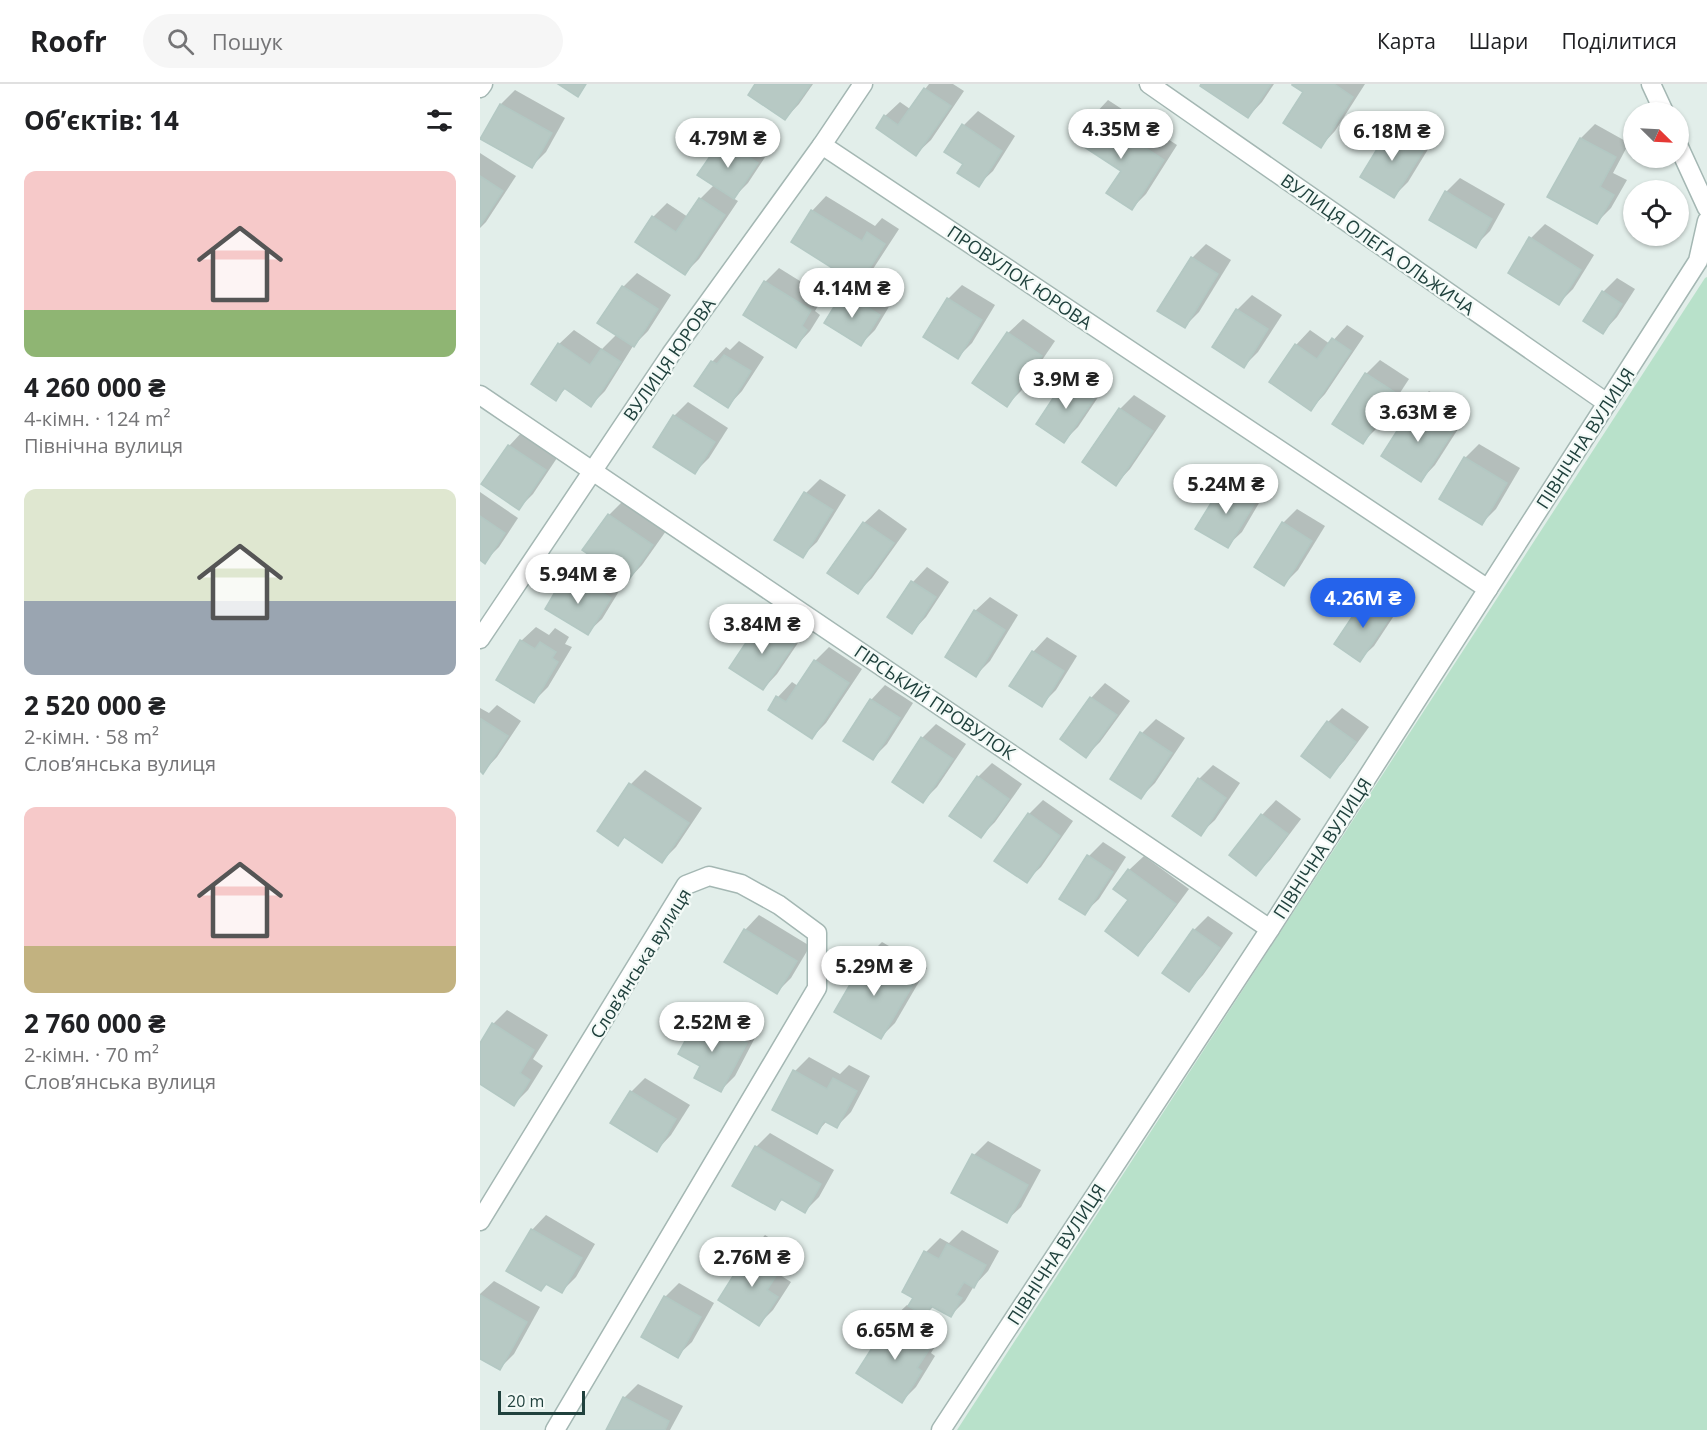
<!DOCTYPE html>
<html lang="uk">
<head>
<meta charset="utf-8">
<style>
	:root { --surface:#fff; --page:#f6f6f6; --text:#202124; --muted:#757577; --line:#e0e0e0; --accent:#2563eb }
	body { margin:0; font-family:"Open Sans",sans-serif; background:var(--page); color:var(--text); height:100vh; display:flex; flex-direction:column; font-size:22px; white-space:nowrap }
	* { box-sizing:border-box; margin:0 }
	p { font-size:20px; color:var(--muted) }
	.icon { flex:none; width:33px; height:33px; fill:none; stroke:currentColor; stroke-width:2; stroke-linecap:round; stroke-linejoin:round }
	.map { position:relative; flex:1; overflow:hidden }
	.panel { display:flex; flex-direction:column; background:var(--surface); width:480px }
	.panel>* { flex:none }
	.needle { width:39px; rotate:114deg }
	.fabs { position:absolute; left:1143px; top:18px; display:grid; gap:12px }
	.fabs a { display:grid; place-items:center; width:66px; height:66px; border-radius:50%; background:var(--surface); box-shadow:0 2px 4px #0004; font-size:30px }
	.scale { position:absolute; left:18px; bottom:15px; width:87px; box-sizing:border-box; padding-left:6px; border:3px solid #20413d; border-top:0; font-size:16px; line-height:21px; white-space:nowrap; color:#20413d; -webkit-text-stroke:4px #f3faf7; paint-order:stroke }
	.price { position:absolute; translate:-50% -51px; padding:0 14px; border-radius:21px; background:#fff; color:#222; font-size:20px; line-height:39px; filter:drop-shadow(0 2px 3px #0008) }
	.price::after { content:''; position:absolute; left:50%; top:36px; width:18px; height:14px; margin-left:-9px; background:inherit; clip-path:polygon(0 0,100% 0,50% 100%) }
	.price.selected { background:var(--accent); color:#fff }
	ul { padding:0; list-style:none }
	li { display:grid; align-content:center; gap:12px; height:318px; padding:0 24px }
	li span { display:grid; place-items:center; height:186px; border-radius:12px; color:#555 }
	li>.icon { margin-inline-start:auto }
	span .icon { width:108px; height:108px; fill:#fffc; stroke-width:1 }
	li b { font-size:26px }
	h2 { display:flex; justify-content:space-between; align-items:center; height:72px; padding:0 24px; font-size:26px }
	header { display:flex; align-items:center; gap:36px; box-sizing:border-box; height:84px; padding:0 30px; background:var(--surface); border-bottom:2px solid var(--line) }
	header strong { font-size:28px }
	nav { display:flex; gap:33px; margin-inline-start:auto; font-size:21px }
	.search { width:420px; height:54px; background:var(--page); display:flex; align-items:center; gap:15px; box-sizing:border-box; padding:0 21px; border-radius:33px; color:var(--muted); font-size:22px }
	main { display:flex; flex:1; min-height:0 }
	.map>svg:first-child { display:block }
	.green { fill:#b8e1ca }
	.shadow { fill:#0003 }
	.building { fill:#b7c9c4; stroke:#b3c8c3; stroke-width:1.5 }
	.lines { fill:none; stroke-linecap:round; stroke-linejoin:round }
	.minor-casing { stroke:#a4b7b3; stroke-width:21 }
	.minor { stroke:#fff; stroke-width:18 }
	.labels { text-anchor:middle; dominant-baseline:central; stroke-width:4.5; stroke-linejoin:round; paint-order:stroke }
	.street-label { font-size:18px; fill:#20413d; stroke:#f3faf7 }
</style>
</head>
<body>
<header>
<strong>Roofr</strong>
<div class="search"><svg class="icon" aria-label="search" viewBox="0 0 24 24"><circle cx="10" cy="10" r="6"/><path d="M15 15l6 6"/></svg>Пошук</div>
<nav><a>Карта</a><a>Шари</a><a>Поділитися</a></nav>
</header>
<main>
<section class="panel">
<h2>Об’єктів: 14<svg class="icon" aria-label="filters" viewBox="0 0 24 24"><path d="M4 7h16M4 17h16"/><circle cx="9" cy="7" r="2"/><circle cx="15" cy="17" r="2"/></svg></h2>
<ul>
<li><span style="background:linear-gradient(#f6c9c9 75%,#8fb573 0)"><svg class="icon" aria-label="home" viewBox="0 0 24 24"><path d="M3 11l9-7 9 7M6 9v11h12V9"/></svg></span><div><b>4 260 000 ₴</b><p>4-кімн. · 124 m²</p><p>Північна вулиця</p></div></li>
<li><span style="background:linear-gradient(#dfe7d0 60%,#9aa5b1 0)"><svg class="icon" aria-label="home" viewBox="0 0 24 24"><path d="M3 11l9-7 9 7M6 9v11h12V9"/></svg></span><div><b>2 520 000 ₴</b><p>2-кімн. · 58 m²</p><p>Словʼянська вулиця</p></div></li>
<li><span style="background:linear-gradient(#f6c9c9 75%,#c2b280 0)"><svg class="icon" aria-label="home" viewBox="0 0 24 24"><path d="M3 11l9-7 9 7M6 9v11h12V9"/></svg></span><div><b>2 760 000 ₴</b><p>2-кімн. · 70 m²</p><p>Словʼянська вулиця</p></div></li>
</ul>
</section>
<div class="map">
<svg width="1227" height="1346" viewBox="0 0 1227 1346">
	<rect width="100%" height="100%" fill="#e2eeea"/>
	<path class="green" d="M1227,193V1346H477L1225,194Z"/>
	<g class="shadow">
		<path d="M277,0H333L319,20L305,35Z"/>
		<path d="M449,0H473L484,7L451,56L436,70L405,32L420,18L430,25Z"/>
		<path d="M723,0H794L782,18L768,33Z"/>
		<path d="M814,0H885L855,47L841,62L825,8Z"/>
		<path d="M35,6L85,34L66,68L52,82L2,54L21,20Z"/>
		<path d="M628,16L697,61L666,110L652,124L643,87L597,57L614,31Z"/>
		<path d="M498,27L535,52L513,87L498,101L485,80L484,41Z"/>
		<path d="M927,29L958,49L928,98L914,112L912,43Z"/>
		<path d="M1115,40L1149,59L1133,89L1147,96L1131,124L1117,138L1069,113L1101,54Z"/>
		<path d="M258,41L291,64L268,99L253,114L258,117L219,175L205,189L173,133L187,119L208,133L220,115L234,101L219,91L243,55Z"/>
		<path d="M0,69L36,92L6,138L0,144Z"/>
		<path d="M980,94L1025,120L1010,147L995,162L966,108Z"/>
		<path d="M346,112L395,142L402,134L419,145L393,185L382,197L413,216L395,246L381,260L346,238L364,209L376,197L313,158L332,127Z"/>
		<path d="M1065,140L1114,171L1093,205L1079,219L1051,154Z"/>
		<path d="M726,160L751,176L719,228L705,242L712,174Z"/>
		<path d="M299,184L344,212L335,227L340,231L330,247L316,262L285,198Z"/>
		<path d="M157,189L191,211L168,247L153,262L125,307L111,321L86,304L75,315L79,260L94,246L122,265L137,250L143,203Z"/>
		<path d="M1137,194L1155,205L1137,233L1123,248V208Z"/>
		<path d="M482,201L515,221L492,259L478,273L468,215Z"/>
		<path d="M772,211L802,231L778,268L764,282L734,263L757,226Z"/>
		<path d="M543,235L575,257L541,307L527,321L528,249Z"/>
		<path d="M867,241L884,252L845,310L831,325L791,298L816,261L830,246L850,260Z"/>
		<path d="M259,257L284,273L262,307L248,322L232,278L246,263L250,266Z"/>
		<path d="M900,276L929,295L897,344L883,358L886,290Z"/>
		<path d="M603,280L629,297L598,343L584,357L558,340L589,294Z"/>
		<path d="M949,307L987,331L955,381L941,396L935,321Z"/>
		<path d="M654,311L686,332L650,385L636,400L640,325Z"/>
		<path d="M208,318L248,344L229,374L215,388L194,332Z"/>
		<path d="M43,347L79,371L53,410L39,424L3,400L29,362Z"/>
		<path d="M999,360L1040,384L1016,425L1002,439L985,374Z"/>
		<path d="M759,384L789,402L762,448L747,462L745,399Z"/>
		<path d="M340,395L366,411L337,458L322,472L326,409Z"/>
		<path d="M0,408L38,434L19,463L4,478L0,475Z"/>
		<path d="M143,417L186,447L162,481L148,496L129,431Z"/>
		<path d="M399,425L427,445L392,494L378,508L349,489L384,439Z"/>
		<path d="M817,425L845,442L818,486L804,500L803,439Z"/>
		<path d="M98,483L111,491L118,484L144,499L122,535L107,549L83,497Z"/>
		<path d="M447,483L469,498L446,533L432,548L409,533L433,498Z"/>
		<path d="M901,499L925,515L894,562L879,576L887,513Z"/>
		<path d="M510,513L538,531L510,577L496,591L495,527Z"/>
		<path d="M296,523L328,544L297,590L283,605L282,537Z"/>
		<path d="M56,543L69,551L75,544L89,553L85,560L92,563L68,603L54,617L18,595L41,557Z"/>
		<path d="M567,553L597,572L576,606L561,621L531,602L553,568Z"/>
		<path d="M349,563L382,585L346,639L332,653L290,625L298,613L312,598L318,602L335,577Z"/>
		<path d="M625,599L650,617L620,658L606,672L582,655L611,614Z"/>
		<path d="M405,601L433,619L407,660L393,674L365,657L391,616Z"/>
		<path d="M17,621L41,637L17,673L3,688L0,686V624L9,629Z"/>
		<path d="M862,624L889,643L864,677L850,692L848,638Z"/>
		<path d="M676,635L705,654L675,699L661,713L662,649Z"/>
		<path d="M456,640L486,660L457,703L443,717L442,654Z"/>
		<path d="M512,679L542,700L515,738L501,752L498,693Z"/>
		<path d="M733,681L760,699L735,736L720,750L719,695Z"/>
		<path d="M165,686L222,724L196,763L182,777L145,753L138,760L119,747L151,700Z"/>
		<path d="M563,716L593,737L561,783L546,797L549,730Z"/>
		<path d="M796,716L821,735L790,776L776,790L751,771L782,731Z"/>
		<path d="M623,758L646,773L619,815L604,829L609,772Z"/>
		<path d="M664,772L709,805L672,855L658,870L650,816L649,786Z"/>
		<path d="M279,831L330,862L311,894L297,908L265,846Z"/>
		<path d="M728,832L753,849L723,891L709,906L714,846Z"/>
		<path d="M402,858L447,884L415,939L401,953L388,872Z"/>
		<path d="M234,919L280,944L255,992L241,1006L222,981L200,969L219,934Z"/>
		<path d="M27,926L68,951L53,975L63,982L48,1006L34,1020L0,998V961L13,940Z"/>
		<path d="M329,973L360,990L369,981L390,992L371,1028L357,1042L347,1037L337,1048L294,1025L315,987Z"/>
		<path d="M165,994L210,1021L191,1051L177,1066L151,1008Z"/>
		<path d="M290,1049L354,1086L339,1113L325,1127L303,1115L294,1124L276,1063Z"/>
		<path d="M508,1057L561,1086L541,1123L526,1137L494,1071Z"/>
		<path d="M66,1131L115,1160L96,1193L82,1207L68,1199L61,1205L52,1146Z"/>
		<path d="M482,1146L519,1167L508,1187L494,1202L485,1217L471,1231L454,1222L446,1230L439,1227L438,1229L465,1246L451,1269L455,1272L436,1303L422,1317L412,1235L427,1221L430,1223L435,1213L446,1168L460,1154L469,1159Z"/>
		<path d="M285,1151L314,1169L300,1191L311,1198L293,1226L279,1240L240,1216L271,1166Z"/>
		<path d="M14,1197L60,1223L34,1270L20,1284L0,1273V1210Z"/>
		<path d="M199,1199L234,1219L212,1258L197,1272L185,1213Z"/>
		<path d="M158,1300L203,1322L190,1346H127L144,1314Z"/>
	</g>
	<g class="building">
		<path d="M78,0H106L98,13Z"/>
		<path d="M275,0H331L305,36L268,11Z"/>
		<path d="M721,0H791L768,34L720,2Z"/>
		<path d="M812,0H854L873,13L841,64L803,39L823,8L812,1Z"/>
		<path d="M444,4L471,22L436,72L396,44L404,31L418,41Z"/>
		<path d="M20,20L72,49L52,84L0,55Z"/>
		<path d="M613,30L684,76L652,126L626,109L641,87L595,57Z"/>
		<path d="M482,40L522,67L499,103L477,89L483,80L464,68Z"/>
		<path d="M911,42L945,64L914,114L880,93Z"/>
		<path d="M1100,54L1136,73L1120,103L1134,111L1117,140L1067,113Z"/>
		<path d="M242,55L278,79L254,115L217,91Z"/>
		<path d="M0,92L23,107L0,142Z"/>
		<path d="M965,107L1012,135L996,164L949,136Z"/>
		<path d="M219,114L245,131L205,191L155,158L172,132L196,148Z"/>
		<path d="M331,126L382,157L387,148L405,160L379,201L311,158Z"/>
		<path d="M1049,153L1101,186L1079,221L1028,189Z"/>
		<path d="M711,173L738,190L705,244L677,227Z"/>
		<path d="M284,197L331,226L322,242L327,246L316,264L263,231Z"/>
		<path d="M142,202L178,225L154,263L117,239Z"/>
		<path d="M1122,207L1142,220L1123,250L1103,237Z"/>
		<path d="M363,208L400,231L381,262L344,239Z"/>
		<path d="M467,214L502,236L478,275L443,253Z"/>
		<path d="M756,225L788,245L764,284L732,263Z"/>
		<path d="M527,248L562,272L527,323L492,299Z"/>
		<path d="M852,254L871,267L831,327L789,298L815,260L837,275Z"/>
		<path d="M78,259L110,281L121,265L141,278L111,323L84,304L76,317L51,300Z"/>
		<path d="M244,271L271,287L248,324L214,302L231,277L237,280Z"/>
		<path d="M885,289L916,309L883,360L852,340Z"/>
		<path d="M587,293L616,312L584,359L556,340Z"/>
		<path d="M934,320L974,346L941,398L901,372Z"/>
		<path d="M639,324L673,347L636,402L602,378Z"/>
		<path d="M193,331L235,358L215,390L173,363Z"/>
		<path d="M28,361L66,386L39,426L1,400Z"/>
		<path d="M984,373L1027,399L1002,441L959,415Z"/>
		<path d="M744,398L776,417L748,464L715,445Z"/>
		<path d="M324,408L353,426L323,474L294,456Z"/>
		<path d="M128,430L173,461L148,497L102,466Z"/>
		<path d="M0,432L25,449L5,480L0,476Z"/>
		<path d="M383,438L414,459L378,510L347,489Z"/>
		<path d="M802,438L832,457L804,502L774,483Z"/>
		<path d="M82,496L98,506L103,497L131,514L108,551L65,525Z"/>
		<path d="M431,497L456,513L432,550L407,533Z"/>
		<path d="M886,512L912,530L880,578L854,560Z"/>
		<path d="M494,526L525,546L496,593L465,573Z"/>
		<path d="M281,536L315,559L283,606L249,584Z"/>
		<path d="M40,556L55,565L60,558L76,568L72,574L78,578L54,619L16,596Z"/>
		<path d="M552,567L584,587L562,623L529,602Z"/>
		<path d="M334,576L369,599L332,655L288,626L296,612L306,618Z"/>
		<path d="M610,613L637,631L606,674L580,655Z"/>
		<path d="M390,615L420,634L393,676L363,657Z"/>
		<path d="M1,635L28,652L3,690L0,687Z"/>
		<path d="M847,637L876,658L850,694L821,672Z"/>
		<path d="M660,648L692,669L661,715L630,695Z"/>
		<path d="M441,653L473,675L443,719L412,698Z"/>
		<path d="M497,692L529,715L501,754L469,732Z"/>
		<path d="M718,694L746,714L721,752L692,732Z"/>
		<path d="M149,699L209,739L182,779L144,753L138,762L117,747Z"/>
		<path d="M548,729L580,752L547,799L514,777Z"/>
		<path d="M781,730L808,750L776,792L749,771Z"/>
		<path d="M607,771L633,788L605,831L579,815Z"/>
		<path d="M648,785L696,820L658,872L625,847L648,816L633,805Z"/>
		<path d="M264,845L317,877L297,910L244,878Z"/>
		<path d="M713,845L740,864L709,908L682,889Z"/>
		<path d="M387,871L434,899L401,955L354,928Z"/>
		<path d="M218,933L267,959L241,1008L214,994L220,982L198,970Z"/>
		<path d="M12,939L54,966L40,989L50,996L34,1022L0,1000V959Z"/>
		<path d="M313,986L347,1005L353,994L377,1007L357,1044L344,1037L337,1050L292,1026Z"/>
		<path d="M150,1007L196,1035L177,1068L130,1039Z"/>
		<path d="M275,1062L341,1100L325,1129L301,1115L295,1126L252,1102Z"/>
		<path d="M492,1070L548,1101L527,1139L471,1109Z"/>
		<path d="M51,1145L102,1174L82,1209L66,1200L61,1207L26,1187Z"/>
		<path d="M467,1160L506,1181L494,1204L484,1198L476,1211L482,1214L471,1233L451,1222L446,1232L428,1222L433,1214L422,1208L444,1167L459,1175Z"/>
		<path d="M270,1165L301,1184L287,1206L298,1213L279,1242L238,1216Z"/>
		<path d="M0,1211L47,1238L20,1286L0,1275Z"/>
		<path d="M184,1212L221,1233L198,1274L161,1253Z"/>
		<path d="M411,1234L452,1261L437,1284L442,1287L422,1319L376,1289Z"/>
		<path d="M143,1313L189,1337L185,1346H126Z"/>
	</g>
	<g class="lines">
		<defs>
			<g id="minor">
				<path d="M669,0L1127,319"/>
				<path d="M1171,0L1184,28"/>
				<path d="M0,4L3,0"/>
				<path d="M342,61L1008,505"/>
				<path d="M1198,61L1227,124"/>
				<path d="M0,311L790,845"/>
				<path d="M0,555L191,270L342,61L383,0"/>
				<path d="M0,1137L206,801L229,792L261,800L299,821L337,849V904L75,1346"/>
				<path d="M461,1346L790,845L1218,177L1227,137"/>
			</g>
		</defs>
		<use href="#minor" class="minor-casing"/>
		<use href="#minor" class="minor"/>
	</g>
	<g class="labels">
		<g class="street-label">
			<text transform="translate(898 160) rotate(35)">ВУЛИЦЯ ОЛЕГА ОЛЬЖИЧА</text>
			<text transform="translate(540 193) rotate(34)">ПРОВУЛОК ЮРОВА</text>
			<text transform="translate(189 275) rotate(-55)">ВУЛИЦЯ ЮРОВА</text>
			<text transform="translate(1105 354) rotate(-57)">ПІВНІЧНА ВУЛИЦЯ</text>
			<text transform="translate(455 618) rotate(34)">ГІРСЬКИЙ ПРОВУЛОК</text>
			<text transform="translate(842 764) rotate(-57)">ПІВНІЧНА ВУЛИЦЯ</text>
			<text transform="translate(160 879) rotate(-58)">Словʼянська вулиця</text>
			<text transform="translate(576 1170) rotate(-57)">ПІВНІЧНА ВУЛИЦЯ</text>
		</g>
	</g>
</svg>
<div class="fabs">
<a><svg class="needle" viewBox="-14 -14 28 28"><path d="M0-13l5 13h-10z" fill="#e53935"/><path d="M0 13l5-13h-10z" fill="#757577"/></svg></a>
<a><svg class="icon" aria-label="locate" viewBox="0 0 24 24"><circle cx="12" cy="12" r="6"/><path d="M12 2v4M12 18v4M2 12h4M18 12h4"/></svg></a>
</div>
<div class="scale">20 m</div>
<b class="price" style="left:641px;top:76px">4.35M ₴</b>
<b class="price" style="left:912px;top:78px">6.18M ₴</b>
<b class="price" style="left:248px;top:85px">4.79M ₴</b>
<b class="price" style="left:372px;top:235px">4.14M ₴</b>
<b class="price" style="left:586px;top:326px">3.9M ₴</b>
<b class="price" style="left:938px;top:359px">3.63M ₴</b>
<b class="price" style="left:746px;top:431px">5.24M ₴</b>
<b class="price" style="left:98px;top:521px">5.94M ₴</b>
<b class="price selected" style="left:883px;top:545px">4.26M ₴</b>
<b class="price" style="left:282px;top:571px">3.84M ₴</b>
<b class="price" style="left:394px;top:913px">5.29M ₴</b>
<b class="price" style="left:232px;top:969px">2.52M ₴</b>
<b class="price" style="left:272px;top:1204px">2.76M ₴</b>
<b class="price" style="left:415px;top:1277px">6.65M ₴</b>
</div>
</main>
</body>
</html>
